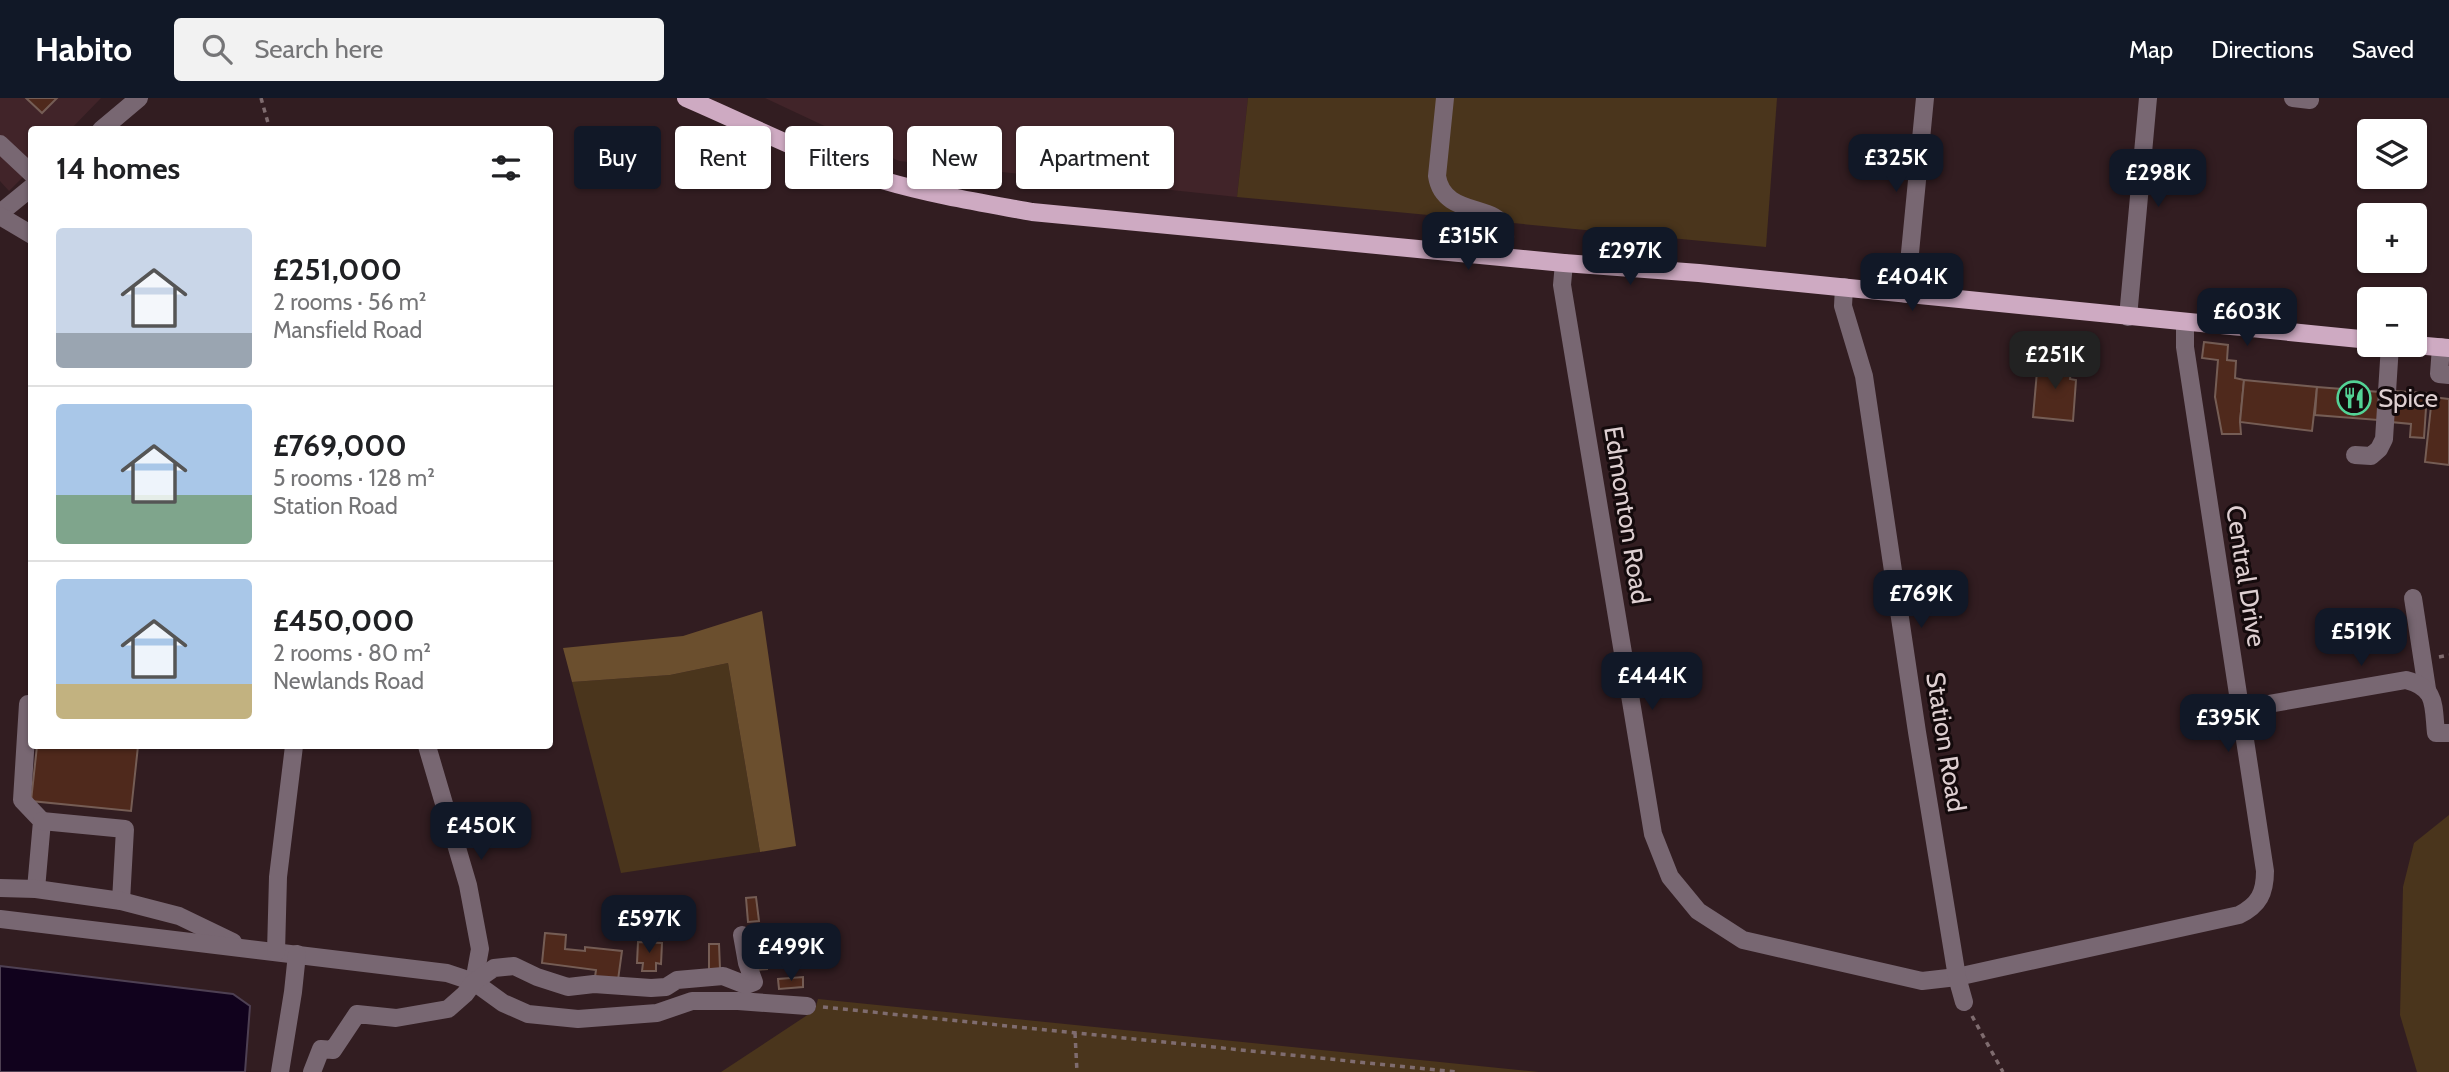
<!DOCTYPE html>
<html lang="en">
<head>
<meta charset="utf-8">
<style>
	:root { --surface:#fff; --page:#f2f2f2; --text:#202124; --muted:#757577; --line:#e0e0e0; --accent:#111827 }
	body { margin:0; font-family:Cabin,sans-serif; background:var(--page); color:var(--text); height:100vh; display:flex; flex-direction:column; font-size:26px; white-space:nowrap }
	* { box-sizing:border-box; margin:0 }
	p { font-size:23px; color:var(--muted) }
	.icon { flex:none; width:38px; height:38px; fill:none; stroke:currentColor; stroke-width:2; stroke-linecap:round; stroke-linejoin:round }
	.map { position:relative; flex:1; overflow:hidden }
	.sheet { position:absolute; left:28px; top:28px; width:525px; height:623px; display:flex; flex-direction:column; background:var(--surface); border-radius:7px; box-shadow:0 2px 5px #0004 }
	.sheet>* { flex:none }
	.banner { position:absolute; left:574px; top:28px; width:665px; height:63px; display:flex; gap:14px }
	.buttons { position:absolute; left:2357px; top:21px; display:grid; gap:14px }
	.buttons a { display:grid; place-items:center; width:70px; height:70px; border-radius:7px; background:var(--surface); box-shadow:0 2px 5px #0004; font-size:35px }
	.price { position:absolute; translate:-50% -60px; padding:0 16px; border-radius:14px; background:var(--accent); color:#fff; font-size:23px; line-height:46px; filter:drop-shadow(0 2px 4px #0008) }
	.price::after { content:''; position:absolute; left:50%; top:42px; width:21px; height:16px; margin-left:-10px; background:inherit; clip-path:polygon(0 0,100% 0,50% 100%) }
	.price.selected { background:#222; color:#fff }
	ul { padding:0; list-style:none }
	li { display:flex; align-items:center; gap:21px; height:175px; padding:0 28px }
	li+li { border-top:2px solid var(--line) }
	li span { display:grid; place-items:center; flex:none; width:196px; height:140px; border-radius:7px; color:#555 }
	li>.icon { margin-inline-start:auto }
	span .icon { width:84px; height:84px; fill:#fffc; stroke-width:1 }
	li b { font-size:30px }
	h2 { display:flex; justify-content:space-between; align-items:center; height:84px; padding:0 28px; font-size:30px }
	.tag { padding:0 24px; border-radius:7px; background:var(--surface); box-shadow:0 2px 5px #0004; font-size:24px; line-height:63px }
	.tag.selected { background:var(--accent); color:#fff }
	header { display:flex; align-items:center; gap:42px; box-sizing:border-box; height:98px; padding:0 35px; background:var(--accent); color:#fff }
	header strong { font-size:33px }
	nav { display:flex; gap:38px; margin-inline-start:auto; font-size:24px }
	.search { width:490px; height:63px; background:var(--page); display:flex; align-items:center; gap:18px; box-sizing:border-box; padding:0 24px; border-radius:7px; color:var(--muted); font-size:26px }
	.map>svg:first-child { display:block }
	.built { fill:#412429 }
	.green { fill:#4a351c }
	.forest { fill:#6b4f2e }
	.water { fill:#11021d; stroke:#4e4053; stroke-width:2 }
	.building { fill:#4f291c; stroke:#755d55; stroke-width:2 }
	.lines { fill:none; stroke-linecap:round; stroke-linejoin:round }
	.path { stroke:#7f6c6f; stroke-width:3.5; stroke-dasharray:5 5; stroke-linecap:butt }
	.minor { stroke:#786772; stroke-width:18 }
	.major { stroke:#ceaac2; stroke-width:18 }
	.labels { text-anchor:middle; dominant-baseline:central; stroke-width:6; stroke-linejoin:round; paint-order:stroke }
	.poi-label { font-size:26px; fill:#decfd1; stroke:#140a0c; text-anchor:start }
	.street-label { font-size:26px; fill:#decfd1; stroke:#140a0c }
</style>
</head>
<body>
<header>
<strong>Habito</strong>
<div class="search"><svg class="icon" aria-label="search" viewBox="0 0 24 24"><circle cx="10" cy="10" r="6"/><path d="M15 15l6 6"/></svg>Search here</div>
<nav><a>Map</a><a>Directions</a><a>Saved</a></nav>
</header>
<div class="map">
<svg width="2449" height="974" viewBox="0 0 2449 974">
	<rect width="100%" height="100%" fill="#321d21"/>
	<g class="built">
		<path d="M0,0H101L71,31L32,32L31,71L9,93L0,83Z"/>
		<path d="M765,0H1248L1237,99L899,63Z"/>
	</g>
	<g class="green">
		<path d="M1248,0H1777L1766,149L1237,99Z"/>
		<path d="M728,565L760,754L621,775L572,584L670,577Z"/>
		<path d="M2449,717V974H2417L2400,917L2403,789L2414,745Z"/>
		<path d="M818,901L1539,974H721L815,912Z"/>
	</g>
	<path class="forest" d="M762,513L796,748L760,754L728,565L670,577L572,584L563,550L683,538Z"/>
	<path class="water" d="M0,868L233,896L250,908L245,974H0Z"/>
	<g class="building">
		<path d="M26,0H57L42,15Z"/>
		<path d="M2204,244L2228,247L2227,262L2236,263L2235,280L2244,282L2240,324L2241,336H2222L2215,299L2218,262L2202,260Z"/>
		<path d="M2038,262L2072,265L2070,281L2076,282L2073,323L2033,319Z"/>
		<path d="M2244,282L2317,289L2312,333L2240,324Z"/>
		<path d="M2317,289L2380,294L2378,322L2315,317Z"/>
		<path d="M2393,293L2427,295L2424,340L2410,339L2411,326L2391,324Z"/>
		<path d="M2432,299L2449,301V367L2425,364Z"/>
		<path d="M37,648H138L131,713L31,703Z"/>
		<path d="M756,799L759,823L748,824L746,800Z"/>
		<path d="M545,835L566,837L565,851L585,853V849L622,853L618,882L595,879L596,872L542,865Z"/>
		<path d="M638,844L662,845L661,866L656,865V873H642L643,865H637Z"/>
		<path d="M709,846H719L720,871H709Z"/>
		<path d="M765,847L767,871L758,872L755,848Z"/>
		<path d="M803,879V889L779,891L778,881Z"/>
	</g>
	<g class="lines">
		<g class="path">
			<path d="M261,0L270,32"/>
			<path d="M2439,559L2449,557"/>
			<path d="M823,909L1456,974"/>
			<path d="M1972,918L2003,974"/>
			<path d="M1075,935L1077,974"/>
		</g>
		<g class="minor">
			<path d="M1445,0L1437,78C1443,119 1497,106 1504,130C1507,138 1504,150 1503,158"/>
			<path d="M2293,0L2310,2"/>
			<path d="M101,32L139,0"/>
			<path d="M0,46L32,76"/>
			<path d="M0,115L32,89"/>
			<path d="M0,118L32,137"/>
			<path d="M1564,165L1562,187L1653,736L1670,779L1698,813L1743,842L1922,883L1957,879L2239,817C2259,807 2265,795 2265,773L2185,249V224"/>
			<path d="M1844,189L1843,208L1864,278L1917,634L1957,879L1964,904"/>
			<path d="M1906,196L1925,0"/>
			<path d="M2128,219L2148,0"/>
			<path d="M2441,249L2439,276L2449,277"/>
			<path d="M2355,357L2371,358L2379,351L2384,341L2390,247"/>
			<path d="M2413,500L2427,591"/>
			<path d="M28,606L22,702L42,723L36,791"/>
			<path d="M2240,611L2406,582C2437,590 2433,607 2436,635H2449"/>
			<path d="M427,648L468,787L480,851L474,884"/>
			<path d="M42,723L125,731L121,803"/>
			<path d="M0,790L36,791L121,803L179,818L233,844"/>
			<path d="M0,821L447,875L474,884L503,905L528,916L578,921L657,915L692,903H738L807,908"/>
			<path d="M276,854L278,779L294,648"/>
			<path d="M280,974L293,894L297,856"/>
			<path d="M312,974L321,951L333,952L357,916L396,920L448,911L465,896L474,884L494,870L514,868L537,879L568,889L594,886L651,890L666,889L677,882L723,878L746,887L754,884L747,865L742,837"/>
		</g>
		<g class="major">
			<path d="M686,0C751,28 817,62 885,83C933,97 983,105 1032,114L1564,165L1699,175L2370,242"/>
			<path d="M2415,247L2449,250"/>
		</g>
	</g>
	<defs>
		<symbol id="restaurant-ring" viewBox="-11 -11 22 22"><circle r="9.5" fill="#140a0c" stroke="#53d396" stroke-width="1.5"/><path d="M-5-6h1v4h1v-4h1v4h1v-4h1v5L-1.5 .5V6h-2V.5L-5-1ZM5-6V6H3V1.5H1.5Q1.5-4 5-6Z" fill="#53d396"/></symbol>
	</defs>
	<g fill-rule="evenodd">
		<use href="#restaurant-ring" x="2335" y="281" width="38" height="38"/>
	</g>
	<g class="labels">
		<g class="poi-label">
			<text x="2378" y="300">Spice</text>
		</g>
		<g class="street-label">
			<text transform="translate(1627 417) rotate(81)">Edmonton Road</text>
			<text transform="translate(2246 478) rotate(81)">Central Drive</text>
			<text transform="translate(1946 644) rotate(81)">Station Road</text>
		</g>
	</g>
</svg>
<div class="buttons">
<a><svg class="icon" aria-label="layers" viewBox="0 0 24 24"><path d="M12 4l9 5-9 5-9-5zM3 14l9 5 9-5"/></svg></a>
<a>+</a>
<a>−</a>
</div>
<b class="price" style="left:1896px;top:96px">£325K</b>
<b class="price" style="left:2158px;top:111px">£298K</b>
<b class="price" style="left:1468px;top:174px">£315K</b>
<b class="price" style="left:1630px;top:189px">£297K</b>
<b class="price" style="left:1912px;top:215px">£404K</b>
<b class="price" style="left:2247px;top:250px">£603K</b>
<b class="price selected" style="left:2055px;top:293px">£251K</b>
<b class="price" style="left:1921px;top:532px">£769K</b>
<b class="price" style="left:2361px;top:570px">£519K</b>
<b class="price" style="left:1652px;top:614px">£444K</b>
<b class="price" style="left:2228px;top:656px">£395K</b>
<b class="price" style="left:481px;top:764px">£450K</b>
<b class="price" style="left:649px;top:857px">£597K</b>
<b class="price" style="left:791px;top:885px">£499K</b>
<div class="banner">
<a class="tag selected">Buy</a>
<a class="tag">Rent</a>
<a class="tag">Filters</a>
<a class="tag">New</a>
<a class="tag">Apartment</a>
</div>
<section class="sheet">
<h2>14 homes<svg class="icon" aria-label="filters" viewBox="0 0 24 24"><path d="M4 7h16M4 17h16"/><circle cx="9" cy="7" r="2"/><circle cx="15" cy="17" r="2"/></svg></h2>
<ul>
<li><span style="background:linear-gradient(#c9d6e8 75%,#9aa5b1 0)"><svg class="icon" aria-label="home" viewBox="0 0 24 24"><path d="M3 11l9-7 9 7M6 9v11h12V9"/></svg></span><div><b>£251,000</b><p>2 rooms · 56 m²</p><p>Mansfield Road</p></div></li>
<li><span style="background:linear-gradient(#a9c7e8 65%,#7fa58c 0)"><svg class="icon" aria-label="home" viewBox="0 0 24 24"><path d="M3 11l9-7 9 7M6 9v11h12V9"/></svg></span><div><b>£769,000</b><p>5 rooms · 128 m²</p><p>Station Road</p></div></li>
<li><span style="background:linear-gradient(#a9c7e8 75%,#c2b280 0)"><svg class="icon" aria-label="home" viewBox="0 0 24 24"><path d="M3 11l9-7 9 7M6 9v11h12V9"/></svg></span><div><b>£450,000</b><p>2 rooms · 80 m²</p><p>Newlands Road</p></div></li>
</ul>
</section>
</div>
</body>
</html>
